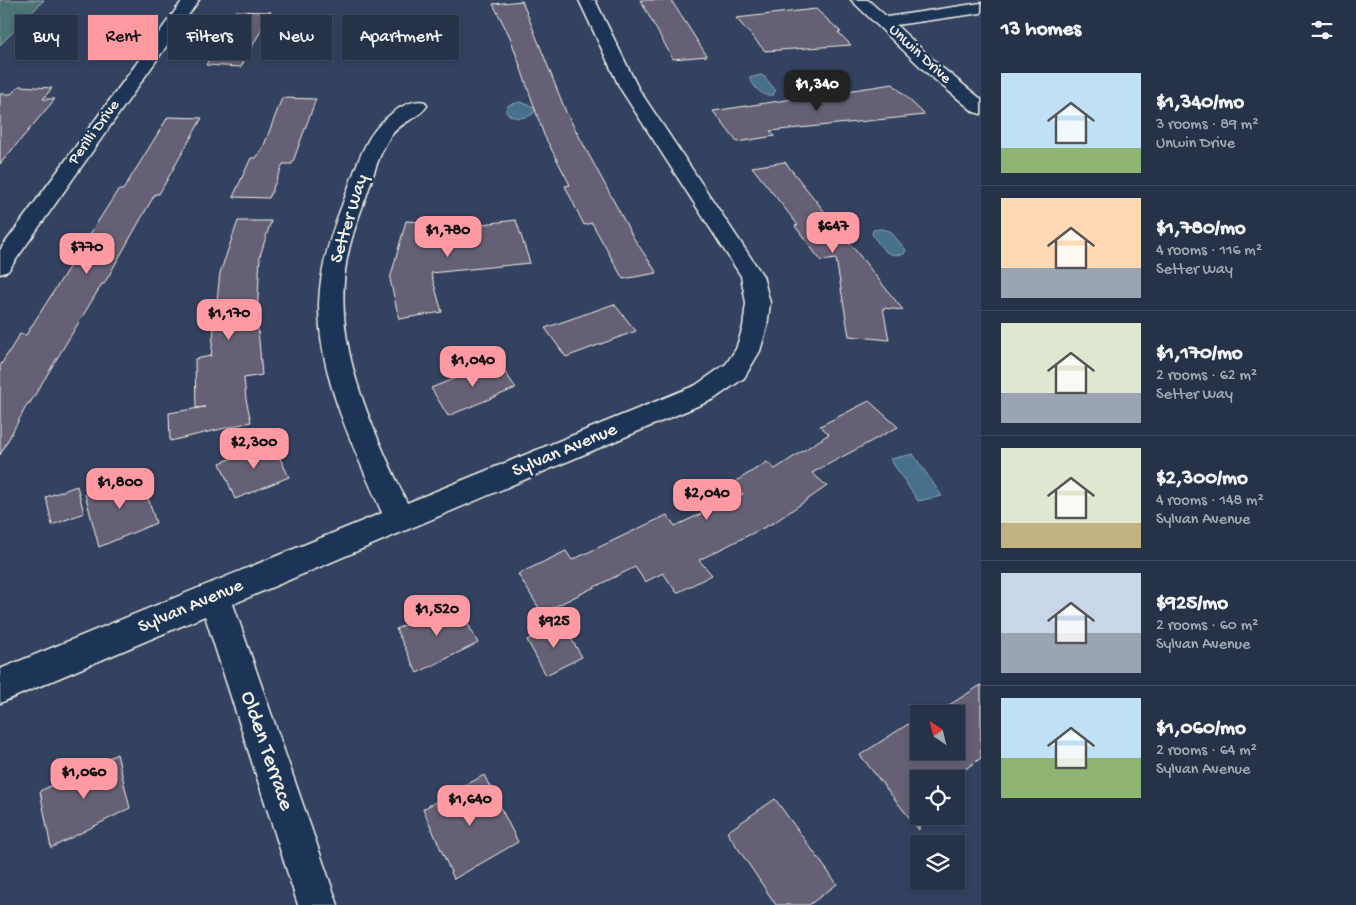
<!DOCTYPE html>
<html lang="en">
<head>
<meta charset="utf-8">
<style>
	:root { --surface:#263248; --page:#2e3a4f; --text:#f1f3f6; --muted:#a4aab4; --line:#424d60; --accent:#ff9aa2 }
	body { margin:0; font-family:"Gochi Hand",sans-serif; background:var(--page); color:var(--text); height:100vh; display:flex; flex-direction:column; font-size:19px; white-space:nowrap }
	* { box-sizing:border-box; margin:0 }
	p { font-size:16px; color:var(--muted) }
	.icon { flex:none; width:28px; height:28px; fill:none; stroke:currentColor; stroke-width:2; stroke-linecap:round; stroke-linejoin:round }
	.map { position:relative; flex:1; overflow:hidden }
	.details { display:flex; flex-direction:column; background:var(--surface); width:375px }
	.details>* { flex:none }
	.hud { position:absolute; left:15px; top:15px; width:475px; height:45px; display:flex; gap:10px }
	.needle { width:32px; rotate:325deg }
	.fabs { position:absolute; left:910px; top:705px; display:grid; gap:10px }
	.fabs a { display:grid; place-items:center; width:55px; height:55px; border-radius:0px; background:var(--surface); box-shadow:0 2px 8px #0003,0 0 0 1px var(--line); font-size:25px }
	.price { position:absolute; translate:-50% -42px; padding:0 11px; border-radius:10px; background:var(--accent); color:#111; font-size:16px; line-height:32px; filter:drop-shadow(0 1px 2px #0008) }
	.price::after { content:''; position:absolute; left:50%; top:30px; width:15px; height:11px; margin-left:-8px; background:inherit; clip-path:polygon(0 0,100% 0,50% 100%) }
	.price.on { background:#222; color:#fff }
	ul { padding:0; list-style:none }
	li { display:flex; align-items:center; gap:15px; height:125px; padding:0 20px }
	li+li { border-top:1px solid var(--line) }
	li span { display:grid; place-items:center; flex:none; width:140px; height:100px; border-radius:0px; color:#555 }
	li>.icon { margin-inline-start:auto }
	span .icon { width:60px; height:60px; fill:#fffc; stroke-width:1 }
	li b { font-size:21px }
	h2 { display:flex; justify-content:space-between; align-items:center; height:60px; padding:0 20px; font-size:21px }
	.tag { padding:0 18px; border-radius:0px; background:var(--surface); box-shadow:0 2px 8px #0003,0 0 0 1px var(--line); font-size:18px; line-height:45px }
	.tag.on { background:var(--accent); color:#111 }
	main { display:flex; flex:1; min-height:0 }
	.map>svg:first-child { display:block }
	.green { fill:#4e7476; stroke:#a1b2af }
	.water { fill:#466f8d; stroke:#8ca3b1 }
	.building { fill:#656074; stroke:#f4f1e8 }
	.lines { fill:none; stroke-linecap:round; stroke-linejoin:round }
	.minor-casing { stroke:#f4f1e8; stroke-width:3 }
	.minor { fill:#1d3557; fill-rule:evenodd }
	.labels { text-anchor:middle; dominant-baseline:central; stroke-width:5; stroke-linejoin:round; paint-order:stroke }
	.far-street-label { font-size:16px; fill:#f4f1e8; stroke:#1d3557 }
	.street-label { font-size:19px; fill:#f4f1e8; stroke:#1d3557 }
	.near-street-label { font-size:22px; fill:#f4f1e8; stroke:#1d3557 }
</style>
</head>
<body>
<main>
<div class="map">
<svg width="981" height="905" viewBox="0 0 981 905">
	<rect width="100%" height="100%" fill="#334260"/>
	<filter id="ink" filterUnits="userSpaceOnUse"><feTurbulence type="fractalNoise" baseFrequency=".02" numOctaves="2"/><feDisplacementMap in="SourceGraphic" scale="10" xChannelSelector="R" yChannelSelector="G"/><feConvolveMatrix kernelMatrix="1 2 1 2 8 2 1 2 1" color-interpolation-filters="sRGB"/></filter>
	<g filter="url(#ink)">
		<path class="green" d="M0,0H44L0,45Z"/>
		<g class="water">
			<path d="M831,70L844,73L848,80L841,84L828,81L822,74Z"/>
			<path d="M760,75L765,77L776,91L773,94L774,95C761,97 756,89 749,78Z"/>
			<path d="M520,102L534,107L535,110L533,114C524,119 514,120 506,112V108L509,105Z"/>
			<path d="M881,229L890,231L906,250L904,254C886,258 881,247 872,234L873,230Z"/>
			<path d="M913,454L942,496L918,501L890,459Z"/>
		</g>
		<g class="building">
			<path d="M640,0H671L707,56L673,59Z"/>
			<path d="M522,1L566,112L633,237L657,273L623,279L592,223L584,225L565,186L570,185L544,135L510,37L493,4Z"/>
			<path d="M816,9L841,32H838L851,45L765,51L736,18Z"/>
			<path d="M235,11L271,12L241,67L206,65Z"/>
			<path d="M893,84L925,115L770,131L775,136L737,142L713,111Z"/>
			<path d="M19,86L52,88L43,99H55L0,164V94H11Z"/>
			<path d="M282,98L316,99L292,164H283L269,198L233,197L251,158H256L263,148Z"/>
			<path d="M168,117L202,118L159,194H155L104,284H102L30,403H28L0,455V366L20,334L26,335L118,190H123Z"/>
			<path d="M785,162L903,310L883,308L889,340L849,336L836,259L821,261L795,226L798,225L752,167Z"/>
			<path d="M516,220L530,263L431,273L442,312L399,319L390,279L406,221L475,225Z"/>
			<path d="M238,221H271L260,256L257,317L262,375L244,378L246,399L251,422L170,441L169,413L205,407L196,408L195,359L211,356L220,273Z"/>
			<path d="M614,304L636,331L566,357L545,328Z"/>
			<path d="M497,361L516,388L448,416L431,388Z"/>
			<path d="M869,401L898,427L812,473L827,486L775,522L699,560L712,575L677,593L663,573L645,582L635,567L542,613L518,574L566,551L572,560L667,515L675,526L743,494L733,483L767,462L775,469L829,434L820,426Z"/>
			<path d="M272,442L289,477L235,499L220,463Z"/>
			<path d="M140,473L156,523L99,547L85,494Z"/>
			<path d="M77,486L84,513L52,525L46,497Z"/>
			<path d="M456,601L478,643L417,673L396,629Z"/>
			<path d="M562,623L582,657L546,675L527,640Z"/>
			<path d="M981,685V758L951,779H919V830L860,755L919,717V751H956V714H935Z"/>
			<path d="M117,754L130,808L51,848L40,791Z"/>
			<path d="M484,775L518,842L454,879L423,809Z"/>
			<path d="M775,799L837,884L809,905H776L727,832Z"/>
		</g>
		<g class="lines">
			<defs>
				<g id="minor">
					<path d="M183,0H199L8,271L0,274V250Z"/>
					<path d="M579,0H595L638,88L763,276L770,303L767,327L760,351L744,378L714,399L233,604L338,905H298L205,616L0,703V669L382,513C354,447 318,378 319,303C320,268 331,233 344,200C352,179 358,157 370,137C380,122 405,97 425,102L427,106C418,119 400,122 390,137C378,155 373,177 366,197C357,221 348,246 345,271C335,354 373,429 407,503L696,385L726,364L736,349L743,327L746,303L741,276L620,88Z"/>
					<path d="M851,0H868L887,17L981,3V13L896,25L940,66L981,99V114L974,112L927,73Z"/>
				</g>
			</defs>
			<use href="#minor" class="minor-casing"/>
			<use href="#minor" class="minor"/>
		</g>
	</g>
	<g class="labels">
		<g class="far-street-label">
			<text transform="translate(919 55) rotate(43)">Unwin Drive</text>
			<text transform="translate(95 133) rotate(-54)">Perilli Drive</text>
		</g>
		<g class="street-label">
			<text transform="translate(350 219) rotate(-73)">Setter Way</text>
			<text transform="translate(565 451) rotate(-23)">Sylvan Avenue</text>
			<text transform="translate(191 607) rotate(-23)">Sylvan Avenue</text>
		</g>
		<g class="near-street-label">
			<text transform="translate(266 751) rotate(71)">Olden Terrace</text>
		</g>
	</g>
</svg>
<div class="fabs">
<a><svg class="needle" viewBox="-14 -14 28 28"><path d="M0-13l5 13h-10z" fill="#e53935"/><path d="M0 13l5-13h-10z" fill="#a4aab4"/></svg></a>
<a><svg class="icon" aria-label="locate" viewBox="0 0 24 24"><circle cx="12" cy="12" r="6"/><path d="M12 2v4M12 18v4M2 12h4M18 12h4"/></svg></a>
<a><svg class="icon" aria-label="layers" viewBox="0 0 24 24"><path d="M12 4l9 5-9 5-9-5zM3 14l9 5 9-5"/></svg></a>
</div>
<b class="price on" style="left:817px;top:112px">$1,340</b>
<b class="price" style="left:833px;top:254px">$647</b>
<b class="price" style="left:448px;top:258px">$1,780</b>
<b class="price" style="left:87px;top:275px">$770</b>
<b class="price" style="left:229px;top:341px">$1,170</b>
<b class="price" style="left:473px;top:388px">$1,040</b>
<b class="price" style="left:254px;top:470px">$2,300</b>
<b class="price" style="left:120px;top:510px">$1,800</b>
<b class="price" style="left:707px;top:521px">$2,040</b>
<b class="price" style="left:437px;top:637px">$1,520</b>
<b class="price" style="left:554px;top:649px">$925</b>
<b class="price" style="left:84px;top:800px">$1,060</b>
<b class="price" style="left:470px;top:827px">$1,640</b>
<div class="hud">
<a class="tag">Buy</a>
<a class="tag on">Rent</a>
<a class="tag">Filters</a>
<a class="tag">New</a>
<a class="tag">Apartment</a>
</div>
</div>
<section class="details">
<h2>13 homes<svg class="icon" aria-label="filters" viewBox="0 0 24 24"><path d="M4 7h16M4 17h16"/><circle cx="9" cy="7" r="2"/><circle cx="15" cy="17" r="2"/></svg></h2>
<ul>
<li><span style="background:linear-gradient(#bfe0f5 75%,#8fb573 0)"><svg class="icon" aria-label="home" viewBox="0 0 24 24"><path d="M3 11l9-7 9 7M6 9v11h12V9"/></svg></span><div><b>$1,340/mo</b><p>3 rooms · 89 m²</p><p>Unwin Drive</p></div></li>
<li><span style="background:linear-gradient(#ffd9b3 70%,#9aa5b1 0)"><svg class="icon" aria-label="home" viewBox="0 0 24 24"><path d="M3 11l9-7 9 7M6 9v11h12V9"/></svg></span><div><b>$1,780/mo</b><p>4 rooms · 116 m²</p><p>Setter Way</p></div></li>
<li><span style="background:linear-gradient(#dfe7d0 70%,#9aa5b1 0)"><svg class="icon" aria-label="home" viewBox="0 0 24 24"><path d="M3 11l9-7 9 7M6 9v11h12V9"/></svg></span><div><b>$1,170/mo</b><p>2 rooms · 62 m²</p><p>Setter Way</p></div></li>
<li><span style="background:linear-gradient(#dfe7d0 75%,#c2b280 0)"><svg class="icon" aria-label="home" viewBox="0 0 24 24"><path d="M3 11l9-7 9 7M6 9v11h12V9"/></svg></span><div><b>$2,300/mo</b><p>4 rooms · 148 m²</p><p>Sylvan Avenue</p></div></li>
<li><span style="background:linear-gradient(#c9d6e8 60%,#9aa5b1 0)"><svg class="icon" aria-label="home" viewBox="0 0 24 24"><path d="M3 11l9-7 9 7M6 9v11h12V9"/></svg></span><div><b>$925/mo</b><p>2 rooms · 60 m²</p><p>Sylvan Avenue</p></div></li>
<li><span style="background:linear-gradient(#bfe0f5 60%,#8fb573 0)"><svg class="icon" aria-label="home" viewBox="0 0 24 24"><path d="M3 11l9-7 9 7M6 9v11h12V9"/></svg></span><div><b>$1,060/mo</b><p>2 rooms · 64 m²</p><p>Sylvan Avenue</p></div></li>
</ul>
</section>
</main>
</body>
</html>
